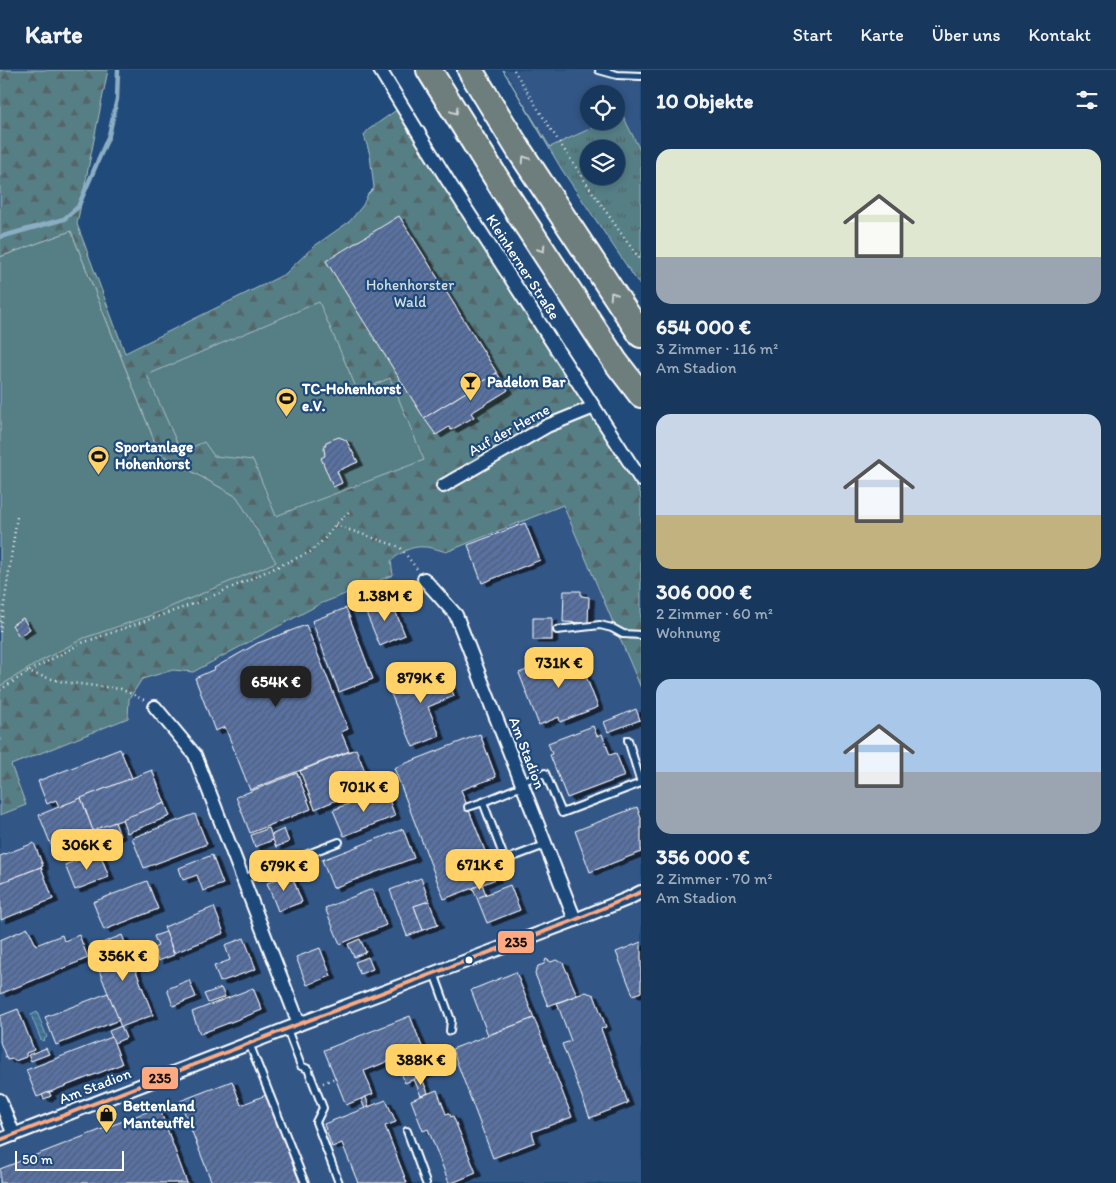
<!DOCTYPE html>
<html lang="de">
<head>
<meta charset="utf-8">
<style>
	:root { --surface:#17385c; --page:#244365; --text:#f1f3f6; --muted:#9eacbb; --line:#365272; --accent:#ffd166 }
	body { margin:0; font-family:Itim,sans-serif; background:var(--page); color:var(--text); height:100vh; display:flex; flex-direction:column; font-size:19px; white-space:nowrap }
	* { box-sizing:border-box; margin:0 }
	p { font-size:16px; color:var(--muted) }
	.icon { flex:none; width:28px; height:28px; fill:none; stroke:currentColor; stroke-width:2; stroke-linecap:round; stroke-linejoin:round }
	.map { position:relative; flex:1; overflow:hidden }
	.panel { display:flex; flex-direction:column; background:var(--surface); width:475px }
	.panel>* { flex:none }
	.tools { position:absolute; left:580px; top:15px; display:grid; gap:10px }
	.tools a { display:grid; place-items:center; width:45px; height:45px; border-radius:50%; background:var(--surface); box-shadow:0 2px 8px #0003,0 0 0 1px var(--line); font-size:25px }
	.scale { position:absolute; left:15px; bottom:12px; width:109px; box-sizing:border-box; padding-left:5px; border:2px solid #fff; border-top:0; font-size:14px; line-height:18px; white-space:nowrap; color:#fff; -webkit-text-stroke:4px #1f4a7a; paint-order:stroke }
	.price { position:absolute; translate:-50% -42px; padding:0 11px; border-radius:10px; background:var(--accent); color:#111; font-size:16px; line-height:32px; filter:drop-shadow(0 1px 2px #0008) }
	.price::after { content:''; position:absolute; left:50%; top:30px; width:15px; height:11px; margin-left:-8px; background:inherit; clip-path:polygon(0 0,100% 0,50% 100%) }
	.price.on { background:#222; color:#fff }
	ul { padding:0; list-style:none }
	li { display:grid; align-content:center; gap:10px; height:265px; padding:0 15px }
	li span { display:grid; place-items:center; height:155px; border-radius:15px; color:#555 }
	li>.icon { margin-inline-start:auto }
	span .icon { width:90px; height:90px; fill:#fffc; stroke-width:1 }
	li b { font-size:21px }
	h2 { display:flex; justify-content:space-between; align-items:center; height:60px; padding:0 15px; font-size:21px }
	header { display:flex; align-items:center; gap:30px; box-sizing:border-box; height:70px; padding:0 25px; background:var(--surface); border-bottom:1px solid var(--line) }
	header strong { font-size:24px }
	nav { display:flex; gap:28px; margin-inline-start:auto; font-size:18px }
	main { display:flex; flex:1; min-height:0 }
	.map>svg:first-child { display:block }
	.built { fill:#305686; fill-rule:evenodd }
	.grass { fill:url(#grass-tufts); stroke:#abbec2; fill-rule:evenodd }
	.forest { fill:url(#forest-firs); stroke:#abbec2 }
	.garden { fill:#577e85; stroke:#abbec2 }
	.water { fill:url(#water-rules); stroke:#8caec3 }
	.lines { fill:none; stroke-linecap:round; stroke-linejoin:round }
	.stream { stroke:#8caec3; stroke-width:4.5 }
	.building { fill:url(#building-hatch); stroke:#fff; filter:url(#shadow) }
	.lane-casing { stroke:#fff; stroke-width:10 }
	.street-casing { stroke:#fff; stroke-width:16 }
	.highway-casing { stroke:#fff; stroke-width:28 }
	.path { stroke:#fff; stroke-width:2.5; stroke-dasharray:1 4; stroke-linecap:butt }
	.lane { stroke:#1f4a7a; stroke-width:6 }
	.street { stroke:#1f4a7a; stroke-width:12 }
	.highway { stroke:#6d7e7c; stroke-width:24 }
	.bus-1-casing { stroke:#1f4a7a; stroke-width:8 }
	.bus-1 { stroke:#ffa980; stroke-width:4 }
	.oneway { stroke:#ccd2d1 }
	.bus-dot { fill:#fff; stroke:#1f4a7a; stroke-width:2 }
	.labels { text-anchor:middle; dominant-baseline:central; stroke-width:4.5; stroke-linejoin:round; paint-order:stroke }
	.street-label { font-size:15px; fill:#fff; stroke:#1f4a7a }
	.park-label { font-size:15px; fill:#d5dfe0; stroke:#1f4a7a }
	.poi-label { font-size:15px; font-weight:bold; fill:#fff; stroke:#1f4a7a; text-anchor:start }
	.line-badge { stroke:#1f4a7a; stroke-width:2 }
	.pale-badge-label { font-size:14px; text-anchor:middle; font-weight:bold; fill:#111 }
</style>
</head>
<body>
<header>
<strong>Karte</strong>
<nav><a>Start</a><a>Karte</a><a>Über uns</a><a>Kontakt</a></nav>
</header>
<main>
<div class="map">
<svg width="641" height="1113" viewBox="0 0 641 1113">
	<defs>
		<pattern id="grass-tufts" width="24" height="20" patternUnits="userSpaceOnUse" patternTransform="scale(1.25)"><rect width="24" height="20" fill="#577e85"/><path d="M3 7l-1-3M5 7V3M7 7l1-3M15 17l-1-3M17 17v-4M19 17l1-3" fill="none" stroke="#526568"/></pattern>
		<pattern id="forest-firs" width="22" height="20" patternUnits="userSpaceOnUse" patternTransform="scale(1.25)"><rect width="22" height="20" fill="#577e85"/><path d="M5 1l3.5 6h-7zM16 11l3.5 6h-7z" fill="#526568"/></pattern>
		<pattern id="water-rules" width="6" height="5" patternUnits="userSpaceOnUse" patternTransform="scale(1.25)"><rect width="6" height="5" fill="#40789b"/><path d="M0 2.5h6" fill="none" stroke="#476070"/></pattern>
		<pattern id="building-hatch" width="6" height="6" patternUnits="userSpaceOnUse" patternTransform="scale(1.25)"><rect width="6" height="6" fill="#5972a3"/><path d="M-1 1l2-2M0 6l6-6M5 7l2-2" fill="none" stroke="#525d73"/></pattern>
		<filter id="shadow"><feDropShadow dx="5.5" dy="3" stdDeviation="0" flood-color="#0009"/></filter>
	</defs>
	<rect width="100%" height="100%" fill="#1f4a7a"/>
	<filter id="ink" filterUnits="userSpaceOnUse"><feTurbulence type="fractalNoise" baseFrequency=".02" numOctaves="2"/><feDisplacementMap in="SourceGraphic" scale="10" xChannelSelector="R" yChannelSelector="G"/><feConvolveMatrix kernelMatrix="1 2 1 2 8 2 1 2 1" color-interpolation-filters="sRGB"/></filter>
	<g filter="url(#ink)">
		<g class="built">
			<path d="M505,0H641V179L561,72L550,77ZM589,24H616V51H589ZM589,79H616V106H589Z"/>
			<path d="M564,435L641,618V1113H0V745L26,734L11,695L128,648L129,629L142,609L174,600L193,602L320,534L393,505L391,491L399,483L413,476L433,478L446,482Z"/>
		</g>
		<path class="grass" d="M503,0L550,77L607,51H616V47L622,44L641,82V217L562,100ZM589,79H616V106H589Z"/>
		<path class="forest" d="M0,0H108L77,154L125,283L285,204L313,177L350,151L363,135L368,124L374,118L370,85L364,65L368,60L398,39L606,362L641,424V618L563,435L446,482C422,474 410,474 391,491L393,505L320,534L193,602L173,600L142,609L129,629L128,648L11,695L26,735L0,745V606L237,427L159,383L71,161L0,187Z"/>
		<g class="garden">
			<path d="M71,161L159,383L237,427L276,492L149,546L84,568L39,592L0,616V187Z"/>
			<path d="M319,232L358,322L390,308L424,390L276,446L253,390L214,386L204,372L181,382L147,305Z"/>
		</g>
		<path class="water" d="M37,942L47,967L43,971L41,970L31,945Z"/>
		<g class="lines">
			<path class="stream" d="M0,167L64,149L78,137L109,65L117,29L118,0"/>
		</g>
		<g class="building">
			<path d="M399,146L497,303L424,348L326,191Z"/>
			<path d="M497,303L508,320L471,343L474,347L451,360L449,357L436,365L424,348Z"/>
			<path d="M339,367L346,370L358,392L337,401L342,413L333,417L321,388L325,386L324,379L326,372Z"/>
			<path d="M525,453L540,490L482,513L468,475Z"/>
			<path d="M384,519L388,528L372,535L368,525Z"/>
			<path d="M564,521H581V526L589,527L588,553L563,552Z"/>
			<path d="M390,528L405,565L380,576L364,538Z"/>
			<path d="M346,538L373,609L339,622L312,551Z"/>
			<path d="M23,548L30,559L19,566L12,555Z"/>
			<rect x="533" y="548" width="19" height="22"/>
			<path d="M306,555L348,659L341,662L349,681L250,720L225,657L215,661L195,608L215,599L214,598L258,573Z"/>
			<path d="M576,581L598,637L560,652L559,647L539,655L519,603Z"/>
			<path d="M443,597L454,626L428,637L440,666L413,677L389,619Z"/>
			<path d="M636,639L640,650L608,662L604,652Z"/>
			<path d="M593,656L597,666L602,664L610,685L616,683L625,706L567,728L550,685L552,684L548,673Z"/>
			<path d="M480,664L496,707L461,720L496,809L444,829L394,698Z"/>
			<path d="M120,679L132,708L59,737L56,730L47,734L38,711Z"/>
			<path d="M356,679L371,716L315,739L300,701Z"/>
			<path d="M152,700L165,733L93,761L81,728Z"/>
			<path d="M297,703L311,739L250,763L236,727Z"/>
			<path d="M385,719L395,746L344,766L333,740Z"/>
			<path d="M81,728L96,769L55,785L39,745Z"/>
			<path d="M165,733L170,746L127,763L122,749Z"/>
			<path d="M637,737L641,748V782L590,802L575,761Z"/>
			<path d="M195,744L207,774L144,798L132,768Z"/>
			<path d="M115,752L120,766L102,773L96,759Z"/>
			<path d="M269,758L273,770L255,777L251,765Z"/>
			<path d="M284,759L289,772L276,777L271,765Z"/>
			<path d="M403,759L414,788L333,818L322,790Z"/>
			<path d="M34,773L43,796L0,813V786Z"/>
			<path d="M99,781L109,807L75,820L65,795Z"/>
			<path d="M212,785L223,814L203,821L197,805L183,810L179,798Z"/>
			<path d="M41,797L53,829L1,850L0,813Z"/>
			<path d="M291,804L302,832L278,841L267,813Z"/>
			<path d="M421,808L429,831L414,836L423,860L407,866L390,820Z"/>
			<path d="M147,811L158,839L104,860L93,832Z"/>
			<path d="M482,814L486,825L477,828L473,818Z"/>
			<path d="M510,815L520,840L487,853L477,828Z"/>
			<path d="M372,819L386,855L340,874L325,838Z"/>
			<path d="M429,831L438,855L423,860L414,836Z"/>
			<path d="M214,837L224,863L174,883L164,857Z"/>
			<path d="M28,858L36,875L62,865L64,871L79,865L88,888L0,924V870Z"/>
			<path d="M166,862L174,885L158,891L154,878L158,876L154,866Z"/>
			<path d="M122,865L153,945L121,957L97,895L103,892L97,875Z"/>
			<path d="M244,868L256,899L220,912L214,896L230,890L225,875Z"/>
			<path d="M360,869L366,882L354,887L348,874Z"/>
			<path d="M641,872V922L633,925L616,882Z"/>
			<path d="M320,878L331,906L307,915L296,887Z"/>
			<path d="M368,887L373,899L360,904L355,892Z"/>
			<path d="M546,889L551,892L556,890L563,893L577,925L548,936L535,904L538,896L544,894Z"/>
			<path d="M516,902L534,948L488,965L471,920Z"/>
			<path d="M189,910L196,927L173,936L167,919Z"/>
			<path d="M221,918L225,927L208,933L204,924Z"/>
			<path d="M253,918L262,940L200,964L192,942Z"/>
			<path d="M586,922L594,925L606,957L601,959L628,1033L590,1048L562,974L571,971L557,933Z"/>
			<path d="M108,923L119,950L56,975L45,947Z"/>
			<path d="M18,939L34,980L26,983V987L15,991L12,989L7,990L0,972V946Z"/>
			<path d="M410,946L432,1002L405,1013L396,988L364,1001L373,1024L346,1035L324,980Z"/>
			<path d="M534,948L572,1047L532,1062L535,1072L493,1088L452,979Z"/>
			<path d="M121,956L126,968L114,973L109,961Z"/>
			<path d="M112,967L122,994L37,1027L26,1000Z"/>
			<path d="M46,978L49,984L31,991L28,985Z"/>
			<path d="M421,1006L428,1023L421,1026L414,1009Z"/>
			<path d="M232,1011L241,1035L266,1025L300,1113H212L180,1031Z"/>
			<path d="M437,1020L446,1044L449,1043L451,1047L453,1046L476,1103L452,1113H449L428,1059L423,1061L411,1030Z"/>
			<path d="M49,1022L51,1026L44,1029L42,1025Z"/>
			<path d="M366,1027L369,1037L365,1039L361,1029Z"/>
			<path d="M386,1030L396,1052L385,1056L407,1113H358L342,1073L332,1077L324,1054Z"/>
			<path d="M159,1037L187,1113H0V1099Z"/>
		</g>
		<g class="lines">
			<defs>
				<g id="lane">
					<path d="M599,0L617,5L641,6"/>
					<path d="M557,560L600,555L612,558L623,564L641,565"/>
					<path d="M521,712L545,703L562,743L641,713L628,670"/>
					<path d="M522,716L483,732L505,790L545,775"/>
					<path d="M468,737L483,732"/>
					<path d="M243,809L339,772"/>
					<path d="M434,903L451,950L450,961"/>
					<path d="M287,959L301,996L308,999L323,1038L316,1052L339,1113"/>
					<path d="M249,973L305,1113"/>
					<path d="M407,1061L426,1113"/>
				</g>
				<g id="street">
					<path d="M380,0L448,111L641,410"/>
					<path d="M443,416L547,356L594,337"/>
					<path d="M424,509L456,545L575,850"/>
					<path d="M155,637L195,685L299,954"/>
					<path d="M0,1030L14,1065"/>
					<path d="M0,1070L299,954L575,850L627,829L641,822"/>
				</g>
				<g id="highway">
					<path d="M429,0L508,127L615,291L641,325"/>
					<path d="M470,0L519,80L641,265"/>
				</g>
			</defs>
			<use href="#lane" class="lane-casing"/>
			<use href="#street" class="street-casing"/>
			<use href="#highway" class="highway-casing"/>
			<g class="path">
				<path d="M514,0C554,66 596,129 641,191"/>
				<path d="M335,455L400,477L417,499"/>
				<path d="M0,562L17,447"/>
				<path d="M27,602L63,612L121,619L144,630"/>
				<path d="M0,620L31,600L82,573L199,532L310,482L325,468L335,455L351,440"/>
				<path d="M323,1013L335,1008"/>
			</g>
			<use href="#lane" class="lane"/>
			<use href="#street" class="street"/>
			<use href="#highway" class="highway"/>
			<defs>
				<path id="bus-1" d="M0,1070L299,954L575,850L641,822"/>
			</defs>
			<use href="#bus-1" class="bus-1-casing"/>
			<use href="#bus-1" class="bus-1"/>
		</g>
		<defs><path id="oneway-chevron" d="M-2-3.5L2.5 0L-2 3.5" fill="none" stroke-width="1.6" stroke-linecap="round" stroke-linejoin="round" transform="scale(1.25)"/></defs>
		<g class="oneway">
			<use href="#oneway-chevron" transform="translate(455 41) rotate(58)"/>
			<use href="#oneway-chevron" transform="translate(525 89) rotate(-123)"/>
			<use href="#oneway-chevron" transform="translate(542 179) rotate(57)"/>
			<use href="#oneway-chevron" transform="translate(613 225) rotate(-123)"/>
		</g>
	</g>
	<defs>
		<symbol id="bar-pin" viewBox="-11 -11 22 30"><path d="M0 17L-7.5 6A9.5 9.5 0 1 1 7.5 6Z" fill="#ffd166" stroke="#1f4a7a"/><path d="M-6-5H6L.8 .8V4.5H3.5V6h-7V4.5H-.8V.8Z" fill="#111"/></symbol>
		<symbol id="stadium-pin" viewBox="-11 -11 22 30"><path d="M0 17L-7.5 6A9.5 9.5 0 1 1 7.5 6Z" fill="#ffd166" stroke="#1f4a7a"/><path d="M0-5a6.5 5 0 1 0 0 10a6.5 5 0 1 0 0-10ZM-3.5-1.8h7v3.6h-7Z" fill="#111"/></symbol>
		<symbol id="shop-pin" viewBox="-11 -11 22 30"><path d="M0 17L-7.5 6A9.5 9.5 0 1 1 7.5 6Z" fill="#ffd166" stroke="#1f4a7a"/><path d="M-5-2.5h2.3a2.7 3.5 0 0 1 5.4 0H5L5.5 6h-11ZM-1.5-2.5h3a1.5 2.3 0 0 0-3 0Z" fill="#111"/></symbol>
	</defs>
	<g fill-rule="evenodd">
		<use href="#bar-pin" x="458" y="300" width="25" height="34"/>
		<use href="#stadium-pin" x="274" y="316" width="25" height="34"/>
		<use href="#stadium-pin" x="86" y="374" width="25" height="34"/>
		<use href="#shop-pin" x="94" y="1032" width="25" height="34"/>
	</g>
	<circle class="bus-dot" cx="469" cy="890" r="4.5"/>
	<g class="labels">
		<g class="street-label">
			<text transform="translate(523 197) rotate(57)">Kleinherner Straße</text>
			<text transform="translate(509 360) rotate(-29)">Auf der Herne</text>
			<text transform="translate(527 683) rotate(69)">Am Stadion</text>
			<text transform="translate(95 1016) rotate(-21)">Am Stadion</text>
		</g>
		<g class="park-label">
			<text x="410" y="215">Hohenhorster<tspan x="410" dy="17">Wald</tspan></text>
		</g>
		<g class="poi-label">
			<text x="487" y="312">Padelon Bar</text>
			<text x="302" y="319">TC-Hohenhorst<tspan x="302" dy="17">e.V.</tspan></text>
			<text x="115" y="377">Sportanlage<tspan x="115" dy="17">Hohenhorst</tspan></text>
			<text x="123" y="1036">Bettenland<tspan x="123" dy="17">Manteuffel</tspan></text>
		</g>
	</g>
	<g class="line-badge">
		<rect x="497" y="860" width="38" height="24" rx="5" fill="#ffa980"/>
		<rect x="141" y="996" width="38" height="24" rx="5" fill="#ffa980"/>
	</g>
	<g class="pale-badge-label">
		<text x="516" y="877">235</text>
		<text x="160" y="1013">235</text>
	</g>
</svg>
<div class="tools">
<a><svg class="icon" aria-label="locate" viewBox="0 0 24 24"><circle cx="12" cy="12" r="6"/><path d="M12 2v4M12 18v4M2 12h4M18 12h4"/></svg></a>
<a><svg class="icon" aria-label="layers" viewBox="0 0 24 24"><path d="M12 4l9 5-9 5-9-5zM3 14l9 5 9-5"/></svg></a>
</div>
<div class="scale">50 m</div>
<b class="price" style="left:385px;top:552px">1.38M €</b>
<b class="price" style="left:559px;top:619px">731K €</b>
<b class="price" style="left:421px;top:634px">879K €</b>
<b class="price on" style="left:276px;top:638px">654K €</b>
<b class="price" style="left:364px;top:743px">701K €</b>
<b class="price" style="left:87px;top:801px">306K €</b>
<b class="price" style="left:480px;top:821px">671K €</b>
<b class="price" style="left:284px;top:822px">679K €</b>
<b class="price" style="left:123px;top:912px">356K €</b>
<b class="price" style="left:421px;top:1016px">388K €</b>
</div>
<section class="panel">
<h2>10 Objekte<svg class="icon" aria-label="filters" viewBox="0 0 24 24"><path d="M4 7h16M4 17h16"/><circle cx="9" cy="7" r="2"/><circle cx="15" cy="17" r="2"/></svg></h2>
<ul>
<li><span style="background:linear-gradient(#dfe7d0 70%,#9aa5b1 0)"><svg class="icon" aria-label="home" viewBox="0 0 24 24"><path d="M3 11l9-7 9 7M6 9v11h12V9"/></svg></span><div><b>654 000 €</b><p>3 Zimmer · 116 m²</p><p>Am Stadion</p></div></li>
<li><span style="background:linear-gradient(#c9d6e8 65%,#c2b280 0)"><svg class="icon" aria-label="home" viewBox="0 0 24 24"><path d="M3 11l9-7 9 7M6 9v11h12V9"/></svg></span><div><b>306 000 €</b><p>2 Zimmer · 60 m²</p><p>Wohnung</p></div></li>
<li><span style="background:linear-gradient(#a9c7e8 60%,#9aa5b1 0)"><svg class="icon" aria-label="home" viewBox="0 0 24 24"><path d="M3 11l9-7 9 7M6 9v11h12V9"/></svg></span><div><b>356 000 €</b><p>2 Zimmer · 70 m²</p><p>Am Stadion</p></div></li>
</ul>
</section>
</main>
</body>
</html>
